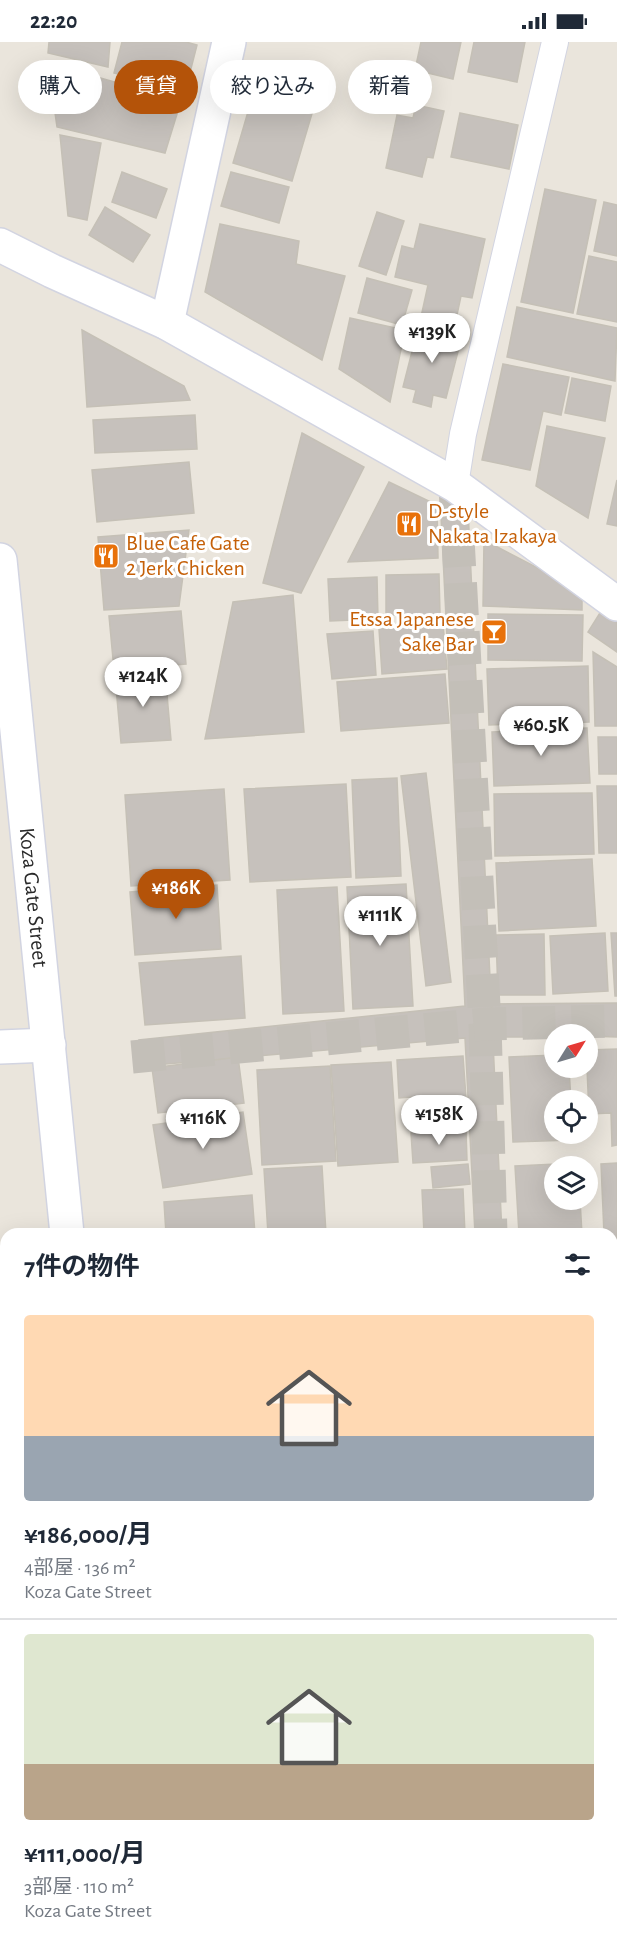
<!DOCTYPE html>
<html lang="ja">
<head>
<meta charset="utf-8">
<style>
	:root { --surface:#fff; --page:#f2f2f3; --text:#1f2937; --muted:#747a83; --line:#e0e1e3; --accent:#b45309 }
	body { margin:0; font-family:"Alegreya Sans","Noto Sans JP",sans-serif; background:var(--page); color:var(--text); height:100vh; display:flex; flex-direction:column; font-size:22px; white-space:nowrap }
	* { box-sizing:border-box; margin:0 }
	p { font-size:20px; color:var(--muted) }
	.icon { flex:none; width:33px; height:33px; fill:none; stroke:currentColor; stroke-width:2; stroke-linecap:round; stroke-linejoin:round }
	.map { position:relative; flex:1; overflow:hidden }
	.side { position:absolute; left:0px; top:1186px; width:618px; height:722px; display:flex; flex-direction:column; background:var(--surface); border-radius:18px 18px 0 0; box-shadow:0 6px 24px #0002 }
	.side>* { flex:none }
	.banner { position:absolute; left:18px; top:18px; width:582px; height:54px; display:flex; gap:12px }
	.needle { width:39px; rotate:53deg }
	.buttons { position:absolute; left:544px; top:982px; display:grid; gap:12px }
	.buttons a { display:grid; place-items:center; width:54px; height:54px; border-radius:50%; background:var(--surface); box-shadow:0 6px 24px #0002; font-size:30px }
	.price { position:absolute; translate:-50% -51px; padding:0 14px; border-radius:21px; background:#fff; color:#222; font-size:20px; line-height:39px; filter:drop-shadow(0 2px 3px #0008) }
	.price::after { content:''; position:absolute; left:50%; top:36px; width:18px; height:14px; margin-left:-9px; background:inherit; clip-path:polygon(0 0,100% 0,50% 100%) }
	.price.on { background:var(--accent); color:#fff }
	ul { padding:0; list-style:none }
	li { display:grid; align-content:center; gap:12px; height:318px; padding:0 24px }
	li+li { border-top:2px solid var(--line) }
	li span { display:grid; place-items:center; height:186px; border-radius:6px; color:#555 }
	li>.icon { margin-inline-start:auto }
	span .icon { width:108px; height:108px; fill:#fffc; stroke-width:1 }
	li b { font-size:26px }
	h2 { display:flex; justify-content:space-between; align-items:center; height:72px; padding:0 24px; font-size:26px }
	.pill { padding:0 21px; border-radius:27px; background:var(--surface); box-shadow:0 6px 24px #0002; font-size:21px; line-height:54px }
	.pill.on { background:var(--accent); color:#fff }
	.status { display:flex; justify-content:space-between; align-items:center; height:42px; padding:0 30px; background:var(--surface); direction:ltr }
	.status svg { height:16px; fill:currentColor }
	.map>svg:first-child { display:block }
	.building { fill:#c6c1bc; stroke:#c5c0b6; stroke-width:1.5 }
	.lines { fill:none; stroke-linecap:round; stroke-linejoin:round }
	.pedestrian-tunnel { stroke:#c3bfb8; stroke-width:33; stroke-dasharray:33 16; stroke-linecap:butt }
	.service-casing { stroke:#d2d4e1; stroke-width:28 }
	.pedestrian-casing { stroke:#d2d4e1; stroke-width:36 }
	.minor-casing { stroke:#d2d4e1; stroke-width:36 }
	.secondary-casing { stroke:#d2d4e1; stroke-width:36 }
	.trunk-casing { stroke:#c3c3c3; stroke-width:36 }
	.service { stroke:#fff; stroke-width:26 }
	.pedestrian { stroke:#fff; stroke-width:33 }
	.minor { stroke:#fff; stroke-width:33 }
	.secondary { stroke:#fff; stroke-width:33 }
	.trunk { stroke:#eab665; stroke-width:33 }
	.labels { text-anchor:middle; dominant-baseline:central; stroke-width:6; stroke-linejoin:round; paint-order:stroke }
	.food-label { font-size:22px; fill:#c56008; stroke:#fff; text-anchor:start }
	.street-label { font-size:22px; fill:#292929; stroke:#fff }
</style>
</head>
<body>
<div class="status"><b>22:20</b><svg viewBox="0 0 49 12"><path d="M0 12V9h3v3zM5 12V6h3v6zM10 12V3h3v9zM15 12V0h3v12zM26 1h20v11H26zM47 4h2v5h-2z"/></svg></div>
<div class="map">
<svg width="617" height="1907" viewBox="0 0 617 1907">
	<rect width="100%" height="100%" fill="#eae5dc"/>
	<g class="building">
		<path d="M49,0H110L108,25L48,11Z"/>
		<path d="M122,0H186L197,3L185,50L114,31Z"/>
		<path d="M421,0H461L453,37L415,28Z"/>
		<path d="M474,0H525L517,40L468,30Z"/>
		<path d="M48,21L181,59L165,111L57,85Z"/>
		<path d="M257,39L316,58L292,139L233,121Z"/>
		<path d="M416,63L444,69L433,116L427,115L422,135L386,126L397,73L413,76Z"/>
		<path d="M460,71L518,83L509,127L451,115Z"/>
		<path d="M60,93L101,101L87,178L68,174Z"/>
		<path d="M122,130L167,147L156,176L112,160Z"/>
		<path d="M231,130L289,145L279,181L221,164Z"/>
		<path d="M545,147L596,158L573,271L521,260Z"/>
		<path d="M604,160L617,163V214L594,209Z"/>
		<path d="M105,165L150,193L133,220L89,193Z"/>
		<path d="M377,170L404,179L386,233L359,224Z"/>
		<path d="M220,182L299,199L296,222L345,234L322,318L205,250Z"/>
		<path d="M420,182L485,197L472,256L461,254L455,282L421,275L428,243L395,235L402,204L414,207Z"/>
		<path d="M589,214L617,220V280L577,272Z"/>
		<path d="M367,236L412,248L402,283L358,271Z"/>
		<path d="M517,265L617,286L615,339L507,315Z"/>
		<path d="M350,276L405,288L390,360L339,327Z"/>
		<path d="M419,282L462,294L446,356L433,353L431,365L413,360L416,348L403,345Z"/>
		<path d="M82,288L184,344L190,358L87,365Z"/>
		<path d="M503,322L569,335L561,373L543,369L530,428L482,418Z"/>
		<path d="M572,336L611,344L605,379L565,371Z"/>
		<path d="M195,373L197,407L95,411L93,378Z"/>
		<path d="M547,384L605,396L588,476L536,444Z"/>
		<path d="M302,391L364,425L301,551L263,541Z"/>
		<path d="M189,420L194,471L97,480L92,428Z"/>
		<path d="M617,438V484L607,482Z"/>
		<path d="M389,440L437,463L438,516L348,520Z"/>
		<path d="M440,453L468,467L502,1192H475L465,996L143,1024L139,998L465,964Z"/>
		<path d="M189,488L179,564L104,568L98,495Z"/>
		<path d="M484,498L582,549V568L483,564Z"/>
		<path d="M439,532L440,573H386V533Z"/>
		<path d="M377,535L378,577L330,579L328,537Z"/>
		<path d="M293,553L304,690L205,697L233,560Z"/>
		<path d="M603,566L617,575V610L588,590Z"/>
		<path d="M181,569L186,622L114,628L109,574Z"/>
		<path d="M488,572L583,573L582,619L488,618Z"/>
		<path d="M443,582L447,627L382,632L379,587Z"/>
		<path d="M373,589L376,633L332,637L327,592Z"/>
		<path d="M593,610L617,625V684H595Z"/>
		<path d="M588,624L589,680L489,683L487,627Z"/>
		<path d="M165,630L171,698L121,701L115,634Z"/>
		<path d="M445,632L449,681L341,689L337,640Z"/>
		<path d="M587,686L590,741L494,744L492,690Z"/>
		<path d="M598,695H617V732H599Z"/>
		<path d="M426,731L451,940L426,944L401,734Z"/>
		<path d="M397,736L401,834L356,836L352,738Z"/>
		<path d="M346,742L351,835L250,840L244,747Z"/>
		<path d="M597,744H617V811H599Z"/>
		<path d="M224,747L230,838L131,844L125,753Z"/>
		<path d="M592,751L594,812L495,814L494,752Z"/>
		<path d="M592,817L596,884L499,889L496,821Z"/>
		<path d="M406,842L413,964L353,967L347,845Z"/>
		<path d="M217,843L221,907L135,913L130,850Z"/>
		<path d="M337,845L344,969L283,972L277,848Z"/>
		<path d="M605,891L608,949L553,952L550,894Z"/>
		<path d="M611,891H617V954H615Z"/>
		<path d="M544,892L545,953H498L496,893Z"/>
		<path d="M241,914L245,976L145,983L139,921Z"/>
		<path d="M617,961V995L555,993V995H494L492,962Z"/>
		<path d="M617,1007V1103L612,1104L611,1071L589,1072L587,1026L588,1008Z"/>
		<path d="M555,1013V1026H569L571,1059H555V1092H572V1098L513,1100L509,1015Z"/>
		<path d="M463,1014L468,1084L413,1088L411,1055L399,1056L397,1018Z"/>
		<path d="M238,1015L244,1061L158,1071L152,1026Z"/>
		<path d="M391,1020L398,1120L338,1124L331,1023Z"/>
		<path d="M330,1024L336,1119L262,1123L257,1028Z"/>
		<path d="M243,1070L252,1132L163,1146L153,1083Z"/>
		<path d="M466,1088L467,1118L413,1121L411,1091Z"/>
		<path d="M578,1121V1125H555V1158H580L582,1192H519L515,1124Z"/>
		<path d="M617,1121V1208L612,1209V1192H604L601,1122Z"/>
		<path d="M468,1122L470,1142L433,1146L431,1125Z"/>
		<path d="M322,1124L326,1192H268L264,1127Z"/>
		<path d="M463,1147L465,1192H424L422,1148Z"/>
		<path d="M252,1153L255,1192H166L164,1160Z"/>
		<rect x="612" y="1202" width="5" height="43"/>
		<path d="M612,1242H617V1324L612,1325Z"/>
		<path d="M612,1348H617V1407L612,1363Z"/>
		<path d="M617,1621V1710L612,1709V1622Z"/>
		<path d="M617,1760V1859L612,1860V1761Z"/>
		<path d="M226,1902H291L292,1907H227Z"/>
	</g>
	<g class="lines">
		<g class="pedestrian-tunnel">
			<path d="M455,443L485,982L491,1192"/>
			<path d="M132,1015L485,982L617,979"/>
		</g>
		<defs>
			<path id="service" d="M455,443L463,392L555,0"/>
			<path id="pedestrian" d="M612,1229H617"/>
			<g id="minor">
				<path d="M0,203L52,229L167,281L455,443L617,562"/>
				<path d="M167,281L229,0"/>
				<path d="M0,1005L49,1003"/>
				<path d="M0,1736L6,1735"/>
				<path d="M612,1737L617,1738"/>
				<path d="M447,1902V1907"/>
			</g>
			<g id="secondary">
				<path id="s1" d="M0,518L67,1192"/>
				<path d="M153,1902L154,1907"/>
			</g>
			<g id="trunk">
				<path d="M612,1534H617"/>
				<path d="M0,1550L6,1552"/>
				<path d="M0,1620L6,1619"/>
			</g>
		</defs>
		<use href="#service" class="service-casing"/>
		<use href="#pedestrian" class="pedestrian-casing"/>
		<use href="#minor" class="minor-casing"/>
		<use href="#secondary" class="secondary-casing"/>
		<use href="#trunk" class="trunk-casing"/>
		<use href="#service" class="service"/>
		<use href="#pedestrian" class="pedestrian"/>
		<use href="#minor" class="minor"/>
		<use href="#secondary" class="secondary"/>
		<use href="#trunk" class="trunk"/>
	</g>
	<defs>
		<symbol id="restaurant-square" viewBox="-11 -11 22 22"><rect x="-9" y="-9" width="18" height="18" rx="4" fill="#e8710a" stroke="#fff"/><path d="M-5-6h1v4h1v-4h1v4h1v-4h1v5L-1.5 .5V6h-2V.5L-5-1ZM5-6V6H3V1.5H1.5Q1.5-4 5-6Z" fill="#fff"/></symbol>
		<symbol id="bar-square" viewBox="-11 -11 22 22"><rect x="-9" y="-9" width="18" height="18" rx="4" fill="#e8710a" stroke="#fff"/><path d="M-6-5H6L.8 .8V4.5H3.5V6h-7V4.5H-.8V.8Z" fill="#fff"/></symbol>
	</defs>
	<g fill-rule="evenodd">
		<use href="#restaurant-square" x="394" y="467" width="30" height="30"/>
		<use href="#restaurant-square" x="91" y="499" width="30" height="30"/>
		<use href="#bar-square" x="479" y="575" width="30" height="30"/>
	</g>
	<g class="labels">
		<g class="food-label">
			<text x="428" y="469">D-style<tspan x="428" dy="25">Nakata Izakaya</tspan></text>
			<text x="126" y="501">Blue Cafe Gate<tspan x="126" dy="25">2 Jerk Chicken</tspan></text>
			<text x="474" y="577" text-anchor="end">Etssa Japanese<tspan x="474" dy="25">Sake Bar</tspan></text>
		</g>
		<g class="street-label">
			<text stroke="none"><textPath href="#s1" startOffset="339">Koza Gate Street</textPath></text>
		</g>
	</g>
</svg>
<div class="buttons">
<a><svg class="needle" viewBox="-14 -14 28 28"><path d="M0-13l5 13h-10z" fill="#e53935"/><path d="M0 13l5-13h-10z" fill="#747a83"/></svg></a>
<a><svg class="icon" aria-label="locate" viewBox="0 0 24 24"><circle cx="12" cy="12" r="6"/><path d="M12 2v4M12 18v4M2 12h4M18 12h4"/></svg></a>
<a><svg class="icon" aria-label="layers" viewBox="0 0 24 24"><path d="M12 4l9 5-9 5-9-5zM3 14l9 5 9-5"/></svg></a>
</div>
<b class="price" style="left:432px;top:322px">¥139K</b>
<b class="price" style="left:143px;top:666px">¥124K</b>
<b class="price" style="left:541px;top:715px">¥60.5K</b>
<b class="price on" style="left:176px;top:878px">¥186K</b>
<b class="price" style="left:380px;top:905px">¥111K</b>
<b class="price" style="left:439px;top:1104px">¥158K</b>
<b class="price" style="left:203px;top:1108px">¥116K</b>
<div class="banner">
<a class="pill">購入</a>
<a class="pill on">賃貸</a>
<a class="pill">絞り込み</a>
<a class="pill">新着</a>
</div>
<section class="side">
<h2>7件の物件<svg class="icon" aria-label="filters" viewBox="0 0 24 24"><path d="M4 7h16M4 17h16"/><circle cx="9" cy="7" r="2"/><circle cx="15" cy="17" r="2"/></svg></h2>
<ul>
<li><span style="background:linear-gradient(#ffd9b3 65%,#9aa5b1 0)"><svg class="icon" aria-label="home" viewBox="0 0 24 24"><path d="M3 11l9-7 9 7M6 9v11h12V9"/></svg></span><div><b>¥186,000/月</b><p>4部屋 · 136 m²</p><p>Koza Gate Street</p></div></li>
<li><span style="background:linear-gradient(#dfe7d0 70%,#b9a48a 0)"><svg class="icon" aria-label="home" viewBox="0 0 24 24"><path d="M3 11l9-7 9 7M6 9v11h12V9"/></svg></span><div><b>¥111,000/月</b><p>3部屋 · 110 m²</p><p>Koza Gate Street</p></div></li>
</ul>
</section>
</div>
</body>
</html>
